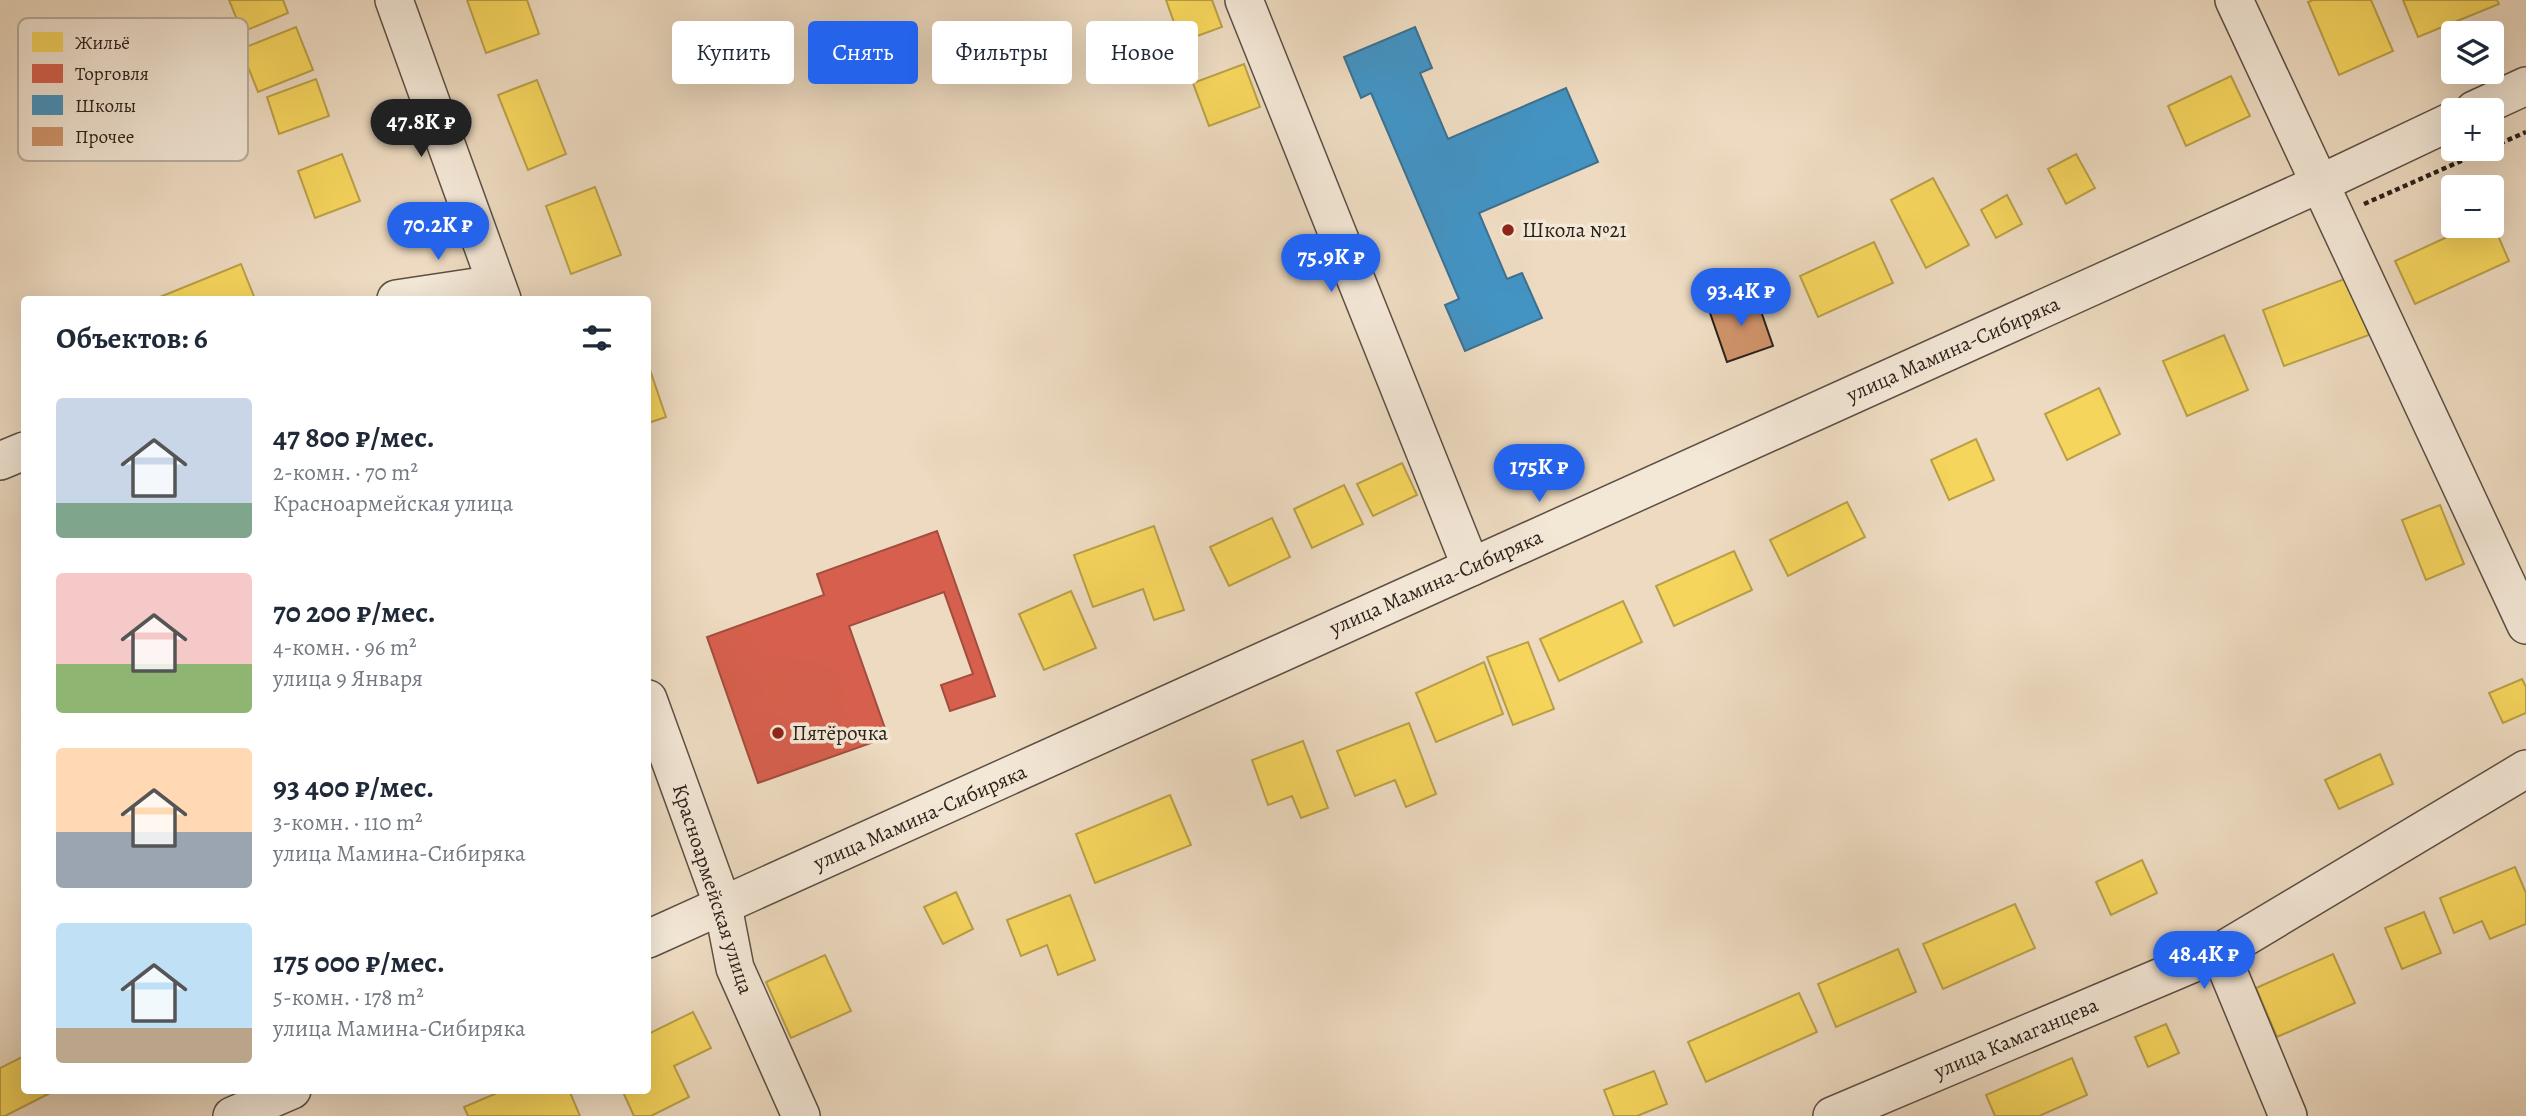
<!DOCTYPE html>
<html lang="ru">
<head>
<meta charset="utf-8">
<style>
	:root { --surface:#fff; --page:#f2f2f3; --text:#1f2937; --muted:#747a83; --accent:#2563eb }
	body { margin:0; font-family:Alegreya,serif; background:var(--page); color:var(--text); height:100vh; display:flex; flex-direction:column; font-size:26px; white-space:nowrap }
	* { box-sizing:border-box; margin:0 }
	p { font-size:23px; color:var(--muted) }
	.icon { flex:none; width:38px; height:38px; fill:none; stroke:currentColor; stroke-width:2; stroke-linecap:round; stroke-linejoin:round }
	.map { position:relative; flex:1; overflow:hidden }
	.panel { position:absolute; left:21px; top:296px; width:630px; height:798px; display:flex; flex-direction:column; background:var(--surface); border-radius:7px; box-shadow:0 7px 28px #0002 }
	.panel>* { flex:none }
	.hud { position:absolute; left:672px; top:21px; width:665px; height:63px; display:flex; gap:14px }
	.fabs { position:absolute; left:2441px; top:21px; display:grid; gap:14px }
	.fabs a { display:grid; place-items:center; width:63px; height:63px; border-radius:7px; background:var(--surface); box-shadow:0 7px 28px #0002; font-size:35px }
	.price { position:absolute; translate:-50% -60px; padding:0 16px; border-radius:24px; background:var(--accent); color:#fff; font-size:23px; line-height:46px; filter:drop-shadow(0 2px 4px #0008) }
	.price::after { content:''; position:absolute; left:50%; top:42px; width:21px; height:16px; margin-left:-10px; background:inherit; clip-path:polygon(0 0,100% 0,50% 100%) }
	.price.active { background:#222; color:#fff }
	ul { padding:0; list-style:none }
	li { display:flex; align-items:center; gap:21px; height:175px; padding:0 35px }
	li span { display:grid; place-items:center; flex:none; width:196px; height:140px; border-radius:7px; color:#555 }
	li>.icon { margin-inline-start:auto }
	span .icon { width:84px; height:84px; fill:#fffc; stroke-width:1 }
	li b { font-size:30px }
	h2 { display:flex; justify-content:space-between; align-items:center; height:84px; padding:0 35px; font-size:30px }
	.chip { padding:0 24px; border-radius:7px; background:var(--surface); box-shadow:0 7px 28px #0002; font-size:24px; line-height:63px }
	.chip.active { background:var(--accent); color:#fff }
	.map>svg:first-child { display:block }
	.homes { fill:#f6d55c; stroke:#b99f48; stroke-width:2 }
	.shops { fill:#d6604d; stroke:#a34d3e; stroke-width:2 }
	.schools { fill:#4393c3; stroke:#3c7191; stroke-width:2 }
	.building { fill:#d0936a; stroke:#2c221b; stroke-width:2 }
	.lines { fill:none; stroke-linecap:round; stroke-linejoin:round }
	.minor-casing { stroke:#5c5044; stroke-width:40 }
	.path { stroke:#2c221b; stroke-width:4.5; stroke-dasharray:5 3.5; stroke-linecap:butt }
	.minor { stroke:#f3e7d6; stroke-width:37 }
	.poi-dot { fill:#8f2418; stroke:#f3e7d6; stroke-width:2.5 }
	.labels { text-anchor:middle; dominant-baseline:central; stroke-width:7; stroke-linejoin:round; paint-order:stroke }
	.poi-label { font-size:21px; fill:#2c221b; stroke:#f3e7d6; text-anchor:start }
	.street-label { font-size:21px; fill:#2c221b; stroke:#f3e7d6 }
	.key { fill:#f3e7d6; stroke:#b7ac9e; stroke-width:2 }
	.key-label { font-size:19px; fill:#2c221b }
</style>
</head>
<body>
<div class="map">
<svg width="2526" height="1116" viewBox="0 0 2526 1116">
	<rect width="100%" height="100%" fill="#eddac0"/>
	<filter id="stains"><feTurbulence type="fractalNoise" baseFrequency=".00286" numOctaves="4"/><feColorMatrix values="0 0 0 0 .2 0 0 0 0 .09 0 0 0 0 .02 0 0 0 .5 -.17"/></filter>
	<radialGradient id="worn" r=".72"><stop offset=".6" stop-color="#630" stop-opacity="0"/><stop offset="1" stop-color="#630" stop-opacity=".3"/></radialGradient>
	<g class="homes">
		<path d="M229,0H283L288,13L242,32Z"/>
		<path d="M467,0H527L539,34L486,53Z"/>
		<path d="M1166,0H1212L1222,27L1181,42Z"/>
		<path d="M2313,0H2371L2393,51L2339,75L2308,2Z"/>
		<path d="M2403,0H2497L2499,4L2418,37Z"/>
		<path d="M296,27L313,70L258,92L241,49Z"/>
		<path d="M1244,64L1260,107L1209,126L1193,83Z"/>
		<path d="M2231,76L2250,116L2186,146L2168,106Z"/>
		<path d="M316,79L329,116L279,134L267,97Z"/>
		<path d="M537,80L566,154L528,170L498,95Z"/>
		<path d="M342,154L360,201L315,218L298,171Z"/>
		<path d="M2076,154L2095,188L2066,204L2048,169Z"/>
		<path d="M1933,178L1969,245L1926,268L1891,200Z"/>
		<path d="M595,187L621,255L571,274L546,206Z"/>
		<path d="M2007,195L2022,224L1996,238L1981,210Z"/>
		<path d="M2492,222L2509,261L2415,304L2395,261L2471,226H2492Z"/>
		<path d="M1874,242L1893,283L1818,317L1800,276Z"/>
		<path d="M241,264L255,299H155Z"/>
		<path d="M2347,278L2369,335L2284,366L2263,310Z"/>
		<path d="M2224,335L2248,390L2187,416L2163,361Z"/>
		<path d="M648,364L666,417L648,423Z"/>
		<path d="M2099,388L2120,434L2067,460L2045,414Z"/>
		<path d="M1976,439L1994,480L1949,500L1931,460Z"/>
		<path d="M1402,463L1417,495L1373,516L1357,484Z"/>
		<path d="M1344,485L1363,524L1312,548L1294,509Z"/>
		<path d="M1847,502L1865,537L1788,576L1770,540Z"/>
		<path d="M2440,505L2464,564L2426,580L2402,520Z"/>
		<path d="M1272,518L1290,557L1229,586L1210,547Z"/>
		<path d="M1154,526L1184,610L1154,620L1143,589L1093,607L1074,555Z"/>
		<path d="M1734,551L1752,590L1674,626L1656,586Z"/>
		<path d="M1071,591L1096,648L1044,670L1019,614Z"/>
		<path d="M1623,601L1642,642L1559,681L1540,639Z"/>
		<path d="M1528,642L1554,709L1513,725L1487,657Z"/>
		<path d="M1484,662L1503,714L1436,742L1416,693Z"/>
		<path d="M2522,679L2526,687V713L2503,723L2489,693Z"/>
		<path d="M1409,723L1436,794L1406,807L1395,780L1355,796L1337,751Z"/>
		<path d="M1303,741L1328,808L1301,818L1292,796L1268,805L1252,760Z"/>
		<path d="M2380,754L2393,784L2339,809L2325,780Z"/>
		<path d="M1170,795L1191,845L1095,883L1076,834Z"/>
		<path d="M2142,860L2157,893L2111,915L2096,882Z"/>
		<path d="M2515,867L2526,893V924L2490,939L2482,921L2454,933L2440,898Z"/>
		<path d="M956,892L973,929L943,944L924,907Z"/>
		<path d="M1070,895L1095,960L1058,975L1047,945L1021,956L1007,920Z"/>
		<path d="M2015,904L2035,948L1943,989L1923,944Z"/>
		<path d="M2424,912L2441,953L2402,969L2385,928Z"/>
		<path d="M1898,949L1916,992L1836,1027L1818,984Z"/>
		<path d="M2333,954L2355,1003L2277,1037L2256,988Z"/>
		<path d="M825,955L851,1011L791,1038L766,982Z"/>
		<path d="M1799,993L1817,1032L1706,1082L1688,1042Z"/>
		<path d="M693,1012L711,1048L674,1066L689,1097L651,1116H634L622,1090H648V1034Z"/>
		<path d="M2166,1024L2179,1053L2148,1067L2135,1037Z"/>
		<path d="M24,1056V1090H56L5,1116H0V1068Z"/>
		<path d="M2072,1058L2087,1095L2039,1116H1995L1986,1095Z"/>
		<path d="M1654,1071L1667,1104L1637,1116H1614L1604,1090Z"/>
		<path d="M504,1090H569L580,1116H468L464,1107Z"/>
	</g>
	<path class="shops" d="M937,531L995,696L950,711L941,685L973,674L944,592L849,626L888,737L758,783L707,637L824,595L817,574Z"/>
	<path class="schools" d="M1415,27L1432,68L1420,73L1448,139L1566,88L1598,162L1479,213L1507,279L1522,273L1542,318L1465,351L1445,305L1459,299L1371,93L1361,98L1344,57Z"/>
	<path class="building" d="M1755,294L1773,346L1727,362L1709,310Z"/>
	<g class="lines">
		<defs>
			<g id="minor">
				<path d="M394,0L502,299"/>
				<path d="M1244,0L1471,567"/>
				<path d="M2234,0L2526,625"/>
				<path d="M2474,110L2526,86"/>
				<path d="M396,299L496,284"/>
				<path d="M0,461L24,451"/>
				<path d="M648,699L723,906L735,968L801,1116"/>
				<path d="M648,939L2319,184L2454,120"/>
				<path d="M2220,952L2288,1116"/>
				<path d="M232,1116L292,1090"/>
				<path d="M1832,1116L2220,952L2526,769"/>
			</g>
		</defs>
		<use href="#minor" class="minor-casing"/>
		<g class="path">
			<path d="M2492,147L2526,132"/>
			<path d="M2364,204L2488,149"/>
		</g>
		<use href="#minor" class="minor"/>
	</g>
	<g class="poi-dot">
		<circle cx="1508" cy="230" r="7"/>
		<circle cx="778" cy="733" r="7"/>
	</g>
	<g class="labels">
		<g class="poi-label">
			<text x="1522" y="230">Школа №21</text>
			<text x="792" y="733">Пятёрочка</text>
		</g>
		<g class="street-label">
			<text transform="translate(1953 349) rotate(-24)">улица Мамина-Сибиряка</text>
			<text transform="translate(1436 582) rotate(-24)">улица Мамина-Сибиряка</text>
			<text transform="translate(920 817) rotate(-24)">улица Мамина-Сибиряка</text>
			<text transform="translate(713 889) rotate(72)">Красноармейская улица</text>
			<text transform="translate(2016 1038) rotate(-23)">улица Камаганцева</text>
		</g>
	</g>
	<rect x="18" y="18" width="230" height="143" rx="10" class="key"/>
	<rect x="32" y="32" width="31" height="20" fill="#f6d55c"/>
	<rect x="32" y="64" width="31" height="19" fill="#d6604d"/>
	<rect x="32" y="95" width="31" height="20" fill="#4393c3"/>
	<rect x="32" y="127" width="31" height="19" fill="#d0936a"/>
	<g class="key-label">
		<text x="75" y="49">Жильё</text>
		<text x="75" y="80">Торговля</text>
		<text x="75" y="112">Школы</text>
		<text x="75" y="143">Прочее</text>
	</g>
	<rect width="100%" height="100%" filter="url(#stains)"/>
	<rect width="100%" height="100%" fill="url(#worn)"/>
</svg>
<div class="fabs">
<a><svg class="icon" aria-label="layers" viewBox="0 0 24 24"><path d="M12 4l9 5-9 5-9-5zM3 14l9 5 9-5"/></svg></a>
<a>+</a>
<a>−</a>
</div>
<b class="price active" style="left:421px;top:159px">47.8K ₽</b>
<b class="price" style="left:438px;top:262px">70.2K ₽</b>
<b class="price" style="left:1331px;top:294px">75.9K ₽</b>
<b class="price" style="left:1741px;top:328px">93.4K ₽</b>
<b class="price" style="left:1539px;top:504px">175K ₽</b>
<b class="price" style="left:2204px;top:991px">48.4K ₽</b>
<div class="hud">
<a class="chip">Купить</a>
<a class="chip active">Снять</a>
<a class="chip">Фильтры</a>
<a class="chip">Новое</a>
</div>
<section class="panel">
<h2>Объектов: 6<svg class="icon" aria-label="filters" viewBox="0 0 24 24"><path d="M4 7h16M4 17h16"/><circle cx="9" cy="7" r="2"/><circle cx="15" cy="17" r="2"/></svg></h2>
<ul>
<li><span style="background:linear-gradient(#c9d6e8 75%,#7fa58c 0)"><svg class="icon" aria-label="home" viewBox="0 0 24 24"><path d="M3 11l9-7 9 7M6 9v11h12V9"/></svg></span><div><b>47 800 ₽/мес.</b><p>2-комн. · 70 m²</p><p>Красноармейская улица</p></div></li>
<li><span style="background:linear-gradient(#f6c9c9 65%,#8fb573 0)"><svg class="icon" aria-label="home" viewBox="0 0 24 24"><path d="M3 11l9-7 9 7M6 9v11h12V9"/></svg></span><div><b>70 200 ₽/мес.</b><p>4-комн. · 96 m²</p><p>улица 9 Января</p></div></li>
<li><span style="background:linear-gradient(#ffd9b3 60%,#9aa5b1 0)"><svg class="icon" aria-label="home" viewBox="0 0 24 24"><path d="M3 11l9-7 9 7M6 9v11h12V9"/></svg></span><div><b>93 400 ₽/мес.</b><p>3-комн. · 110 m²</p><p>улица Мамина-Сибиряка</p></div></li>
<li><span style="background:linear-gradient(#bfe0f5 75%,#b9a48a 0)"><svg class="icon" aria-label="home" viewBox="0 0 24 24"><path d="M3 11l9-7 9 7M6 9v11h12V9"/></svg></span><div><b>175 000 ₽/мес.</b><p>5-комн. · 178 m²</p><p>улица Мамина-Сибиряка</p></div></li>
</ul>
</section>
</div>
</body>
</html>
